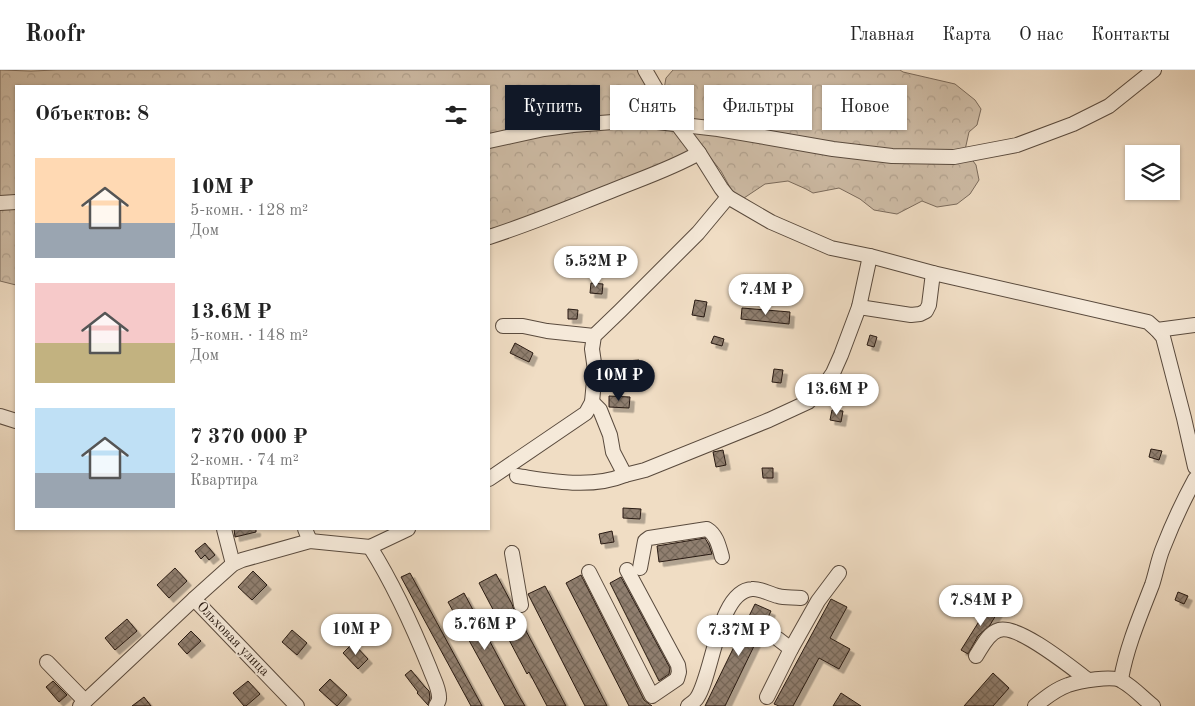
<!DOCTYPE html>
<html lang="ru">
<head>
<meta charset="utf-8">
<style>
	:root { --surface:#fff; --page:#f2f2f2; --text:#222; --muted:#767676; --line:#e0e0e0; --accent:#111827 }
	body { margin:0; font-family:"Old Standard TT",serif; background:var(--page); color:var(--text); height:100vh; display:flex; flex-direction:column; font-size:19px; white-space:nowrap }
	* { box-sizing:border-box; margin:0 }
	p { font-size:16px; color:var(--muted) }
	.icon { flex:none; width:28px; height:28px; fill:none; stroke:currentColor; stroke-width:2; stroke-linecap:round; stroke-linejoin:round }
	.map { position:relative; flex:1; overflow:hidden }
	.drawer { position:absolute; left:15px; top:15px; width:475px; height:445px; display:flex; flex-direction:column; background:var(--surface); border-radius:0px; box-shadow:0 1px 4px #0004 }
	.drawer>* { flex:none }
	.guide { position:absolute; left:505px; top:15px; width:475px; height:45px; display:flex; gap:10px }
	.buttons { position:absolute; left:1125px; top:75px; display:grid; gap:10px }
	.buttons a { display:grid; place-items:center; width:55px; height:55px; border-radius:0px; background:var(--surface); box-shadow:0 1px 4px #0004; font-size:25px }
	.price { position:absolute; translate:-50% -42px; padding:0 11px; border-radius:18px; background:#fff; color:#222; font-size:16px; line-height:32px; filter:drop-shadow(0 1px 2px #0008) }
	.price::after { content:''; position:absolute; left:50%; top:30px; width:15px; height:11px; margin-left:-8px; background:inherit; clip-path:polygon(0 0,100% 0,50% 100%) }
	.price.active { background:var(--accent); color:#fff }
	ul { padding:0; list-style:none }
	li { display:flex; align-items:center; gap:15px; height:125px; padding:0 20px }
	li span { display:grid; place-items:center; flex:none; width:140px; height:100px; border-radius:0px; color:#555 }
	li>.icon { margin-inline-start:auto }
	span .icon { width:60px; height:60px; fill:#fffc; stroke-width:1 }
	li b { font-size:21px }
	h2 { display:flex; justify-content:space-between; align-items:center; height:60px; padding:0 20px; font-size:21px }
	.pill { padding:0 18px; border-radius:0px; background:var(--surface); box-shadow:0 1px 4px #0004; font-size:18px; line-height:45px }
	.pill.active { background:var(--accent); color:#fff }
	header { display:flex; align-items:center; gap:30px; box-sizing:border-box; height:70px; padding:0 25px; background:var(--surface); border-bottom:1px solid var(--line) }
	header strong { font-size:24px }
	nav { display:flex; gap:28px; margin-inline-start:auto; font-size:18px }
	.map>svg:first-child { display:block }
	.forest { fill:url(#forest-crowns); stroke:#7b6b5c }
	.building { fill:url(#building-cross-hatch); stroke:#281a12; filter:url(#shadow) }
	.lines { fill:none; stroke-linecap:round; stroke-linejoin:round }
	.minor-casing { stroke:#5a4b3e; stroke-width:16 }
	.minor { stroke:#f5e9d9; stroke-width:14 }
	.labels { text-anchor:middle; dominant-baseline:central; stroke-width:4; stroke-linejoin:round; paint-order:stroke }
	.street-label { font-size:14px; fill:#281a12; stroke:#f5e9d9 }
</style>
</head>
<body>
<header>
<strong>Roofr</strong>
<nav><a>Главная</a><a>Карта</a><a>О нас</a><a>Контакты</a></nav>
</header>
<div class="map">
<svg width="1195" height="636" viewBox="0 0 1195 636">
	<defs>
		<pattern id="forest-crowns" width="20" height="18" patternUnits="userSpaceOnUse" patternTransform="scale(1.25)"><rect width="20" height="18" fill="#cebca6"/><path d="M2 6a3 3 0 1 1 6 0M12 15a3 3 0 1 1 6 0" fill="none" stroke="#b1a18e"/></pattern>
		<pattern id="building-cross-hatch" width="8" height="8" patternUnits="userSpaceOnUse" patternTransform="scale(1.25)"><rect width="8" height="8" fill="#907f6f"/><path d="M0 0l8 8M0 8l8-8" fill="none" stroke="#76675a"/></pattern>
		<filter id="shadow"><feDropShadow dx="4.5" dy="4.5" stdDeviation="0" flood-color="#0004"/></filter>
	</defs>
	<rect width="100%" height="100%" fill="#f0ddc4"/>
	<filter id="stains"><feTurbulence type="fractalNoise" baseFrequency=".004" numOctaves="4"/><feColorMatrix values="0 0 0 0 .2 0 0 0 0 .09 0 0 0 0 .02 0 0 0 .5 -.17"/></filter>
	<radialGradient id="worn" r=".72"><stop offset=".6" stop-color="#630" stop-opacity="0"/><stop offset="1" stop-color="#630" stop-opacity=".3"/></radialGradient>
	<g class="forest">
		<path d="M0,0L31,1L57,0H637L698,83L523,152L489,159V16H16V215L0,211Z"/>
		<path d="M673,0H900L903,2L955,14L975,30L981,39L977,55L969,62L965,80L976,95L979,110L970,124L957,134L937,137L922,131L897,144L874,140L860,129L839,118L813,123L806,119L788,111L765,114L741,130L732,121L721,101L675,43L667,30L664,19L666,8Z"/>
	</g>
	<g class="building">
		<path d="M591,213L603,214L602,224L590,223Z"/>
		<path d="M695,230L707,232L704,247L692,245Z"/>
		<path d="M742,238L790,242L789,254L741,249Z"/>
		<path d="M568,239L578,240L577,249H568Z"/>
		<path d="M870,265L877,267L874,277L867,275Z"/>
		<path d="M714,266L724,269L722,276L711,273Z"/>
		<path d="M515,273L533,283L529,292L510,283Z"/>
		<path d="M639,290V306H626V291Z"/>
		<path d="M774,299L783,300L781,313L772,312Z"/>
		<path d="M609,326L630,327L629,338L609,337Z"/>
		<path d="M832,340L843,341L841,352L830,350Z"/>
		<path d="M1151,379L1162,381L1159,390L1149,387Z"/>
		<path d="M723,380L726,395L716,397L713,382Z"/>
		<path d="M762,398H773V408H763Z"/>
		<path d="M623,438L641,439L640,449L623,448Z"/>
		<path d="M234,459H256V462L235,467Z"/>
		<path d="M612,461L614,472L601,474L599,464Z"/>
		<path d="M705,468L709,475L712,484L659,492L657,476Z"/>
		<path d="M205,473L215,485L209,490L205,485L201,489L195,481Z"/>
		<path d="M175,498L187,511L169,528L157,515Z"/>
		<path d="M253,501L267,515L252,530L238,517Z"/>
		<path d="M410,503L482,636H471L401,507Z"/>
		<path d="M496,504L512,534L514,540L516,542L566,636H547L529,602L527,604L479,513Z"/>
		<path d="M581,505L644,630L652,636H629L566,513Z"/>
		<path d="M621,507L670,598L669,604L659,611L610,513Z"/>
		<path d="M545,516L607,636H585L528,524Z"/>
		<path d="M1178,522L1188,526L1184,534L1175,530Z"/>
		<path d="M464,523L519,626L525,636H505L448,532Z"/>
		<path d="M831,529L847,537L830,568L850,579L839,599L819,588L793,636H779L774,634Z"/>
		<path d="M755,534L771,541L725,636H705Z"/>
		<path d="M990,534L999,540L990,555L978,566L968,584L961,580Z"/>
		<path d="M127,549L137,561L115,580L105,568Z"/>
		<path d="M292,560L307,573L297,585L282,572Z"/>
		<path d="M191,561L201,571L187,584L178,574Z"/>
		<path d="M353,573L368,589L358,599L343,583Z"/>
		<path d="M411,600L425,617L429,621L430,628L428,635L417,623L418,622L405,605Z"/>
		<path d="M993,603L1009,618L993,636H964Z"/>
		<path d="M330,609L347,625L337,636L319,620Z"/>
		<path d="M53,611L67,625L59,632L46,617Z"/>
		<path d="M248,611L260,624L246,636H244L233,623Z"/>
		<path d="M841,623L861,636H833Z"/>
		<path d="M144,627L151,636H132Z"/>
	</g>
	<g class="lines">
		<defs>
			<g id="minor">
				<path d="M489,71L544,59L573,55L640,50L718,59L833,79L892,86L954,87L1017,75L1073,54L1109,36L1154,0"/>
				<path d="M728,127L771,152L831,178L870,186L933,203L1148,252L1157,260L1163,267L1184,348L1195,397"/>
				<path d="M0,133L16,132"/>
				<path d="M489,167C530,154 570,137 611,121C640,109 671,99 699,83"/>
				<path d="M859,237L911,245L920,244L926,241L929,235L933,203"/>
				<path d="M503,256H523L547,261L594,266"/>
				<path d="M1157,260L1195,255"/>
				<path d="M592,332L600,340L610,365L613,382L625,405L645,400L769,350L808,332L824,316L833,303L841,285L859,237L870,186"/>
				<path d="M0,346L16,351"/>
				<path d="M517,406C552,411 591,419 625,405"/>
				<path d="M489,409L586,343L592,332L595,300L592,279L594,266L620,241L698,163L728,127L721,118L699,83L674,50L645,0"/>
				<path d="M224,459L233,494"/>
				<path d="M305,459L310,471"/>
				<path d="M370,477C394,515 413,557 430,599C433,608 440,619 439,629C439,631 437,634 436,636"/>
				<path d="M512,483L521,535"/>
				<path d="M640,498L645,471L649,468L707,459C717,465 719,477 722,487"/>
				<path d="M589,502L652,626L677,609L679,602L678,595L627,500"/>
				<path d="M194,529L233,494L242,490L310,471L370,477L408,459"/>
				<path d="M778,569L791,579"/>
				<path d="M976,586C982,577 988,563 999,560C1018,554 1072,598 1088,610"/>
				<path d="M47,592L85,631"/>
				<path d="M1121,609C1127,576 1140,546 1152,515C1156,503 1158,490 1163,478C1172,455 1183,431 1195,409"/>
				<path d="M767,627L791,579L818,531L839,503"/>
				<path d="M80,636L194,529L297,636"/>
				<path d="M688,636C691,634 695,631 697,628C713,604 718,521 752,519C760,518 769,524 778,526C785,528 793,527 801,528"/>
				<path d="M1035,636C1045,628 1056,619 1068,615C1079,611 1113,605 1122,611C1133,617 1143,628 1153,636"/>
			</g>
		</defs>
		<use href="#minor" class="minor-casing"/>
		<use href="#minor" class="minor"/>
	</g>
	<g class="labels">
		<g class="street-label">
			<text transform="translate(233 569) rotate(46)">Ольховая улица</text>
		</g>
	</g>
	<rect width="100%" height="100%" filter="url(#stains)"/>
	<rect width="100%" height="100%" fill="url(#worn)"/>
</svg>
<div class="buttons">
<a><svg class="icon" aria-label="layers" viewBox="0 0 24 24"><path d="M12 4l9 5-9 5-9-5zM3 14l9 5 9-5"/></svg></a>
</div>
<b class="price" style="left:596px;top:218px">5.52M ₽</b>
<b class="price" style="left:766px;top:246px">7.4M ₽</b>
<b class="price active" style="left:619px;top:332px">10M ₽</b>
<b class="price" style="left:837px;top:346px">13.6M ₽</b>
<b class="price" style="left:981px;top:557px">7.84M ₽</b>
<b class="price" style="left:485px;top:581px">5.76M ₽</b>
<b class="price" style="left:356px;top:586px">10M ₽</b>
<b class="price" style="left:739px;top:587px">7.37M ₽</b>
<div class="guide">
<a class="pill active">Купить</a>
<a class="pill">Снять</a>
<a class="pill">Фильтры</a>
<a class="pill">Новое</a>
</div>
<section class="drawer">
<h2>Объектов: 8<svg class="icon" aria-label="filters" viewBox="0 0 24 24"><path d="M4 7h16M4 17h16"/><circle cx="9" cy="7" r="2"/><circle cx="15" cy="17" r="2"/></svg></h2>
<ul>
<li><span style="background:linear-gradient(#ffd9b3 65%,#9aa5b1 0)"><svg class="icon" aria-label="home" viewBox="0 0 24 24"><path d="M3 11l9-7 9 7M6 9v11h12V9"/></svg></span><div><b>10M ₽</b><p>5-комн. · 128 m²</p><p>Дом</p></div></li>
<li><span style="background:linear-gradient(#f6c9c9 60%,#c2b280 0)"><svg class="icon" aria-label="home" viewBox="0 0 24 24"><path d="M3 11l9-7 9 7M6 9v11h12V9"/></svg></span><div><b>13.6M ₽</b><p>5-комн. · 148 m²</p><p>Дом</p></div></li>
<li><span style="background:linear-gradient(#bfe0f5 65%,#9aa5b1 0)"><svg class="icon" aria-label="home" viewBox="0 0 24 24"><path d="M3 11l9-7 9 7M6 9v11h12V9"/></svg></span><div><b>7 370 000 ₽</b><p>2-комн. · 74 m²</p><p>Квартира</p></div></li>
</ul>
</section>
</div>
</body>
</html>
